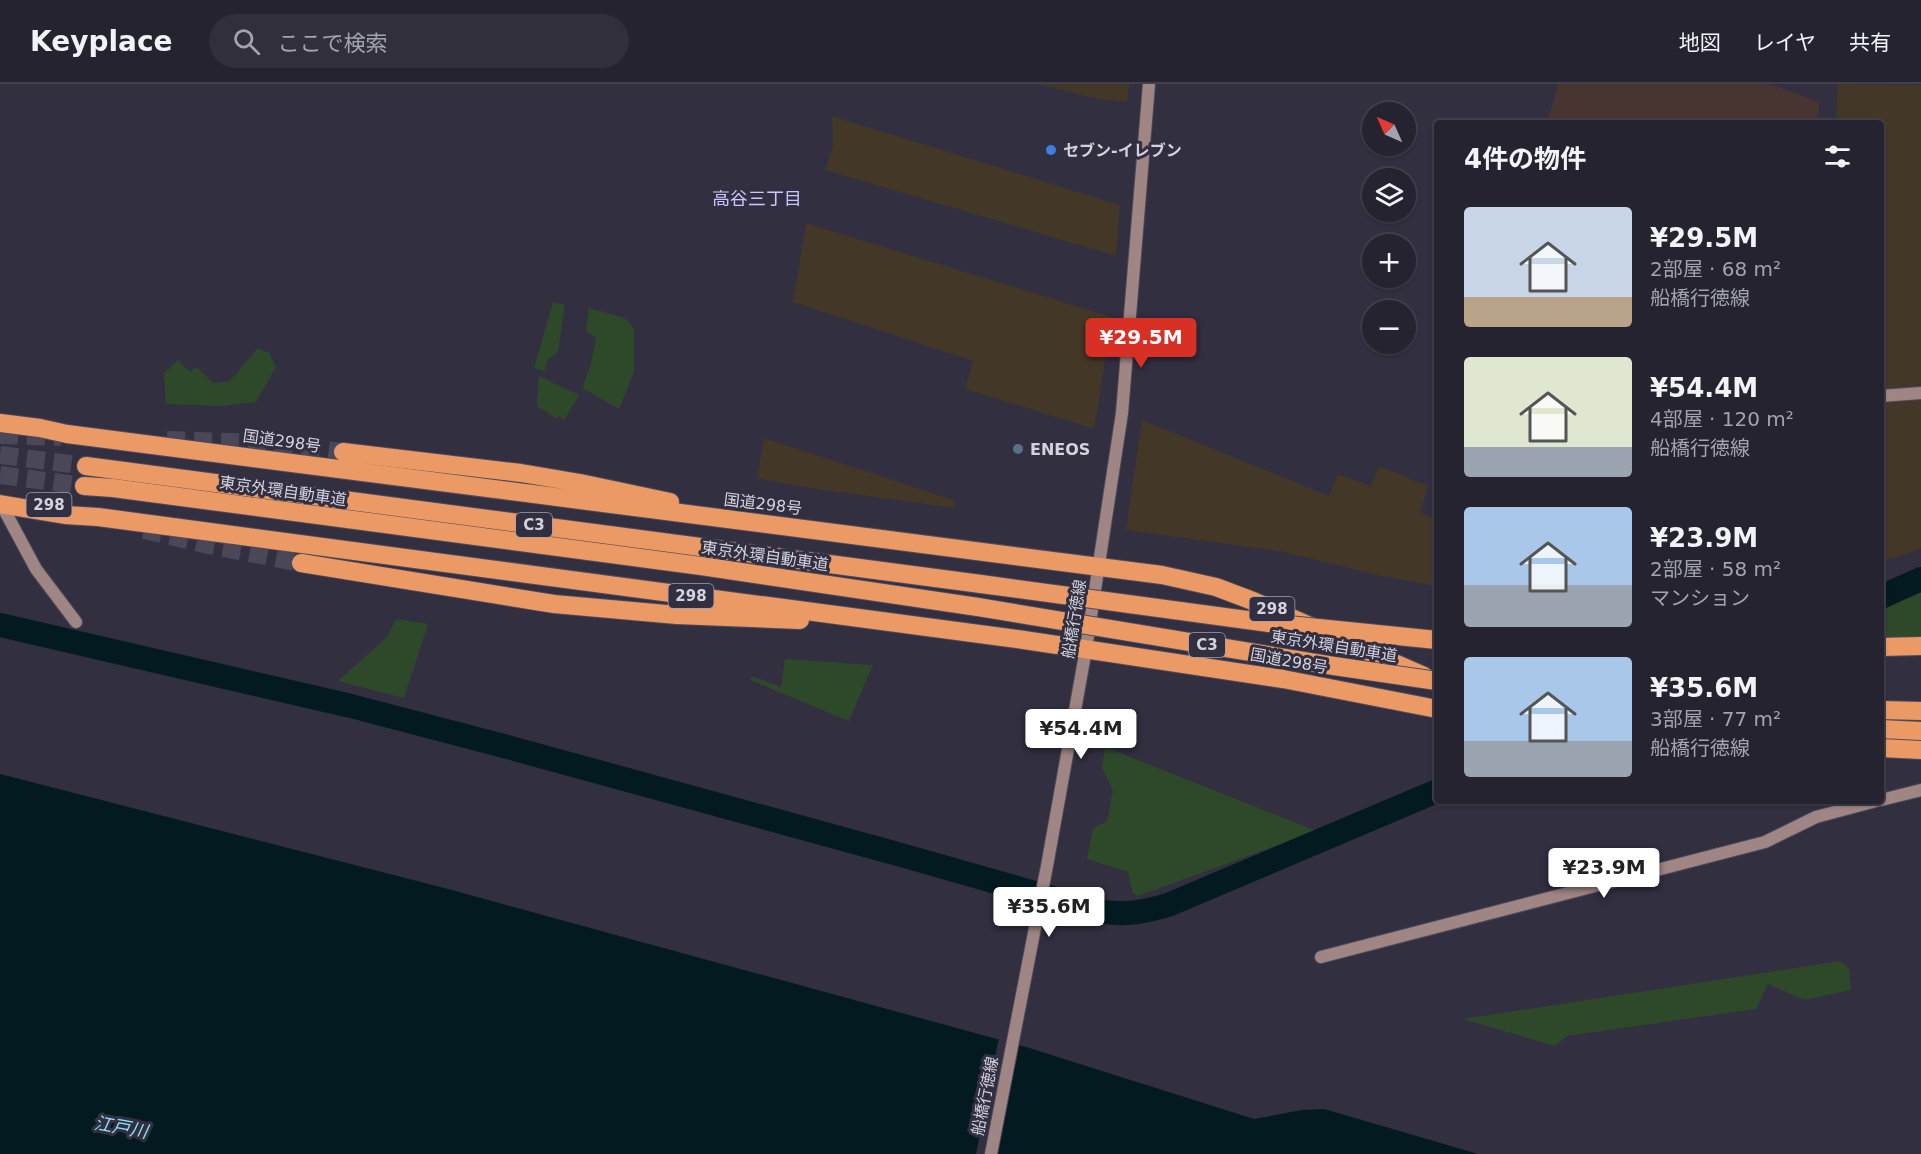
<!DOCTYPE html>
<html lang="ja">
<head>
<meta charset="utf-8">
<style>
	:root { --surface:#252330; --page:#312f3c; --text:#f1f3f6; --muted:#a3a4ab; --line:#42404c; --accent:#d93025 }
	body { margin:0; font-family:"DejaVu Sans","Noto Sans JP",sans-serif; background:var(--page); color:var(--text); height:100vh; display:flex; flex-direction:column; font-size:22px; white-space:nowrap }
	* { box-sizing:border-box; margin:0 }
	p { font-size:20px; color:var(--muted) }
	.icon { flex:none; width:33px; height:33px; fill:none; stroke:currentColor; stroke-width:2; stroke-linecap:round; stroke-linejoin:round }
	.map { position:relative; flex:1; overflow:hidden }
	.drawer { position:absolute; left:1434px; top:36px; width:450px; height:684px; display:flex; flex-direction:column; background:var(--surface); border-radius:6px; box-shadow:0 2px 4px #0004,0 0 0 2px var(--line) }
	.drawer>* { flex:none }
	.needle { width:39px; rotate:315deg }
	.fabs { position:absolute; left:1362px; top:18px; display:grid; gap:12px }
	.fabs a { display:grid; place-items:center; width:54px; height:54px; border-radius:50%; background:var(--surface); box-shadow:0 2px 4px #0004,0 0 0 2px var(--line); font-size:30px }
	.price { position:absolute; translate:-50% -51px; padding:0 14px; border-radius:6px; background:#fff; color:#222; font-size:20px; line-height:39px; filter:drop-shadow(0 2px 3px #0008) }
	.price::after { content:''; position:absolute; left:50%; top:36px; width:18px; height:14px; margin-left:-9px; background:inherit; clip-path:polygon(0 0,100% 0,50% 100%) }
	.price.current { background:var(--accent); color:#fff }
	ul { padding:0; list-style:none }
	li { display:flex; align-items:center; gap:18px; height:150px; padding:0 30px }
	li span { display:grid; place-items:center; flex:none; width:168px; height:120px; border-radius:6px; color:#555 }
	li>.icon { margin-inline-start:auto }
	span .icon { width:72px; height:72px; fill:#fffc; stroke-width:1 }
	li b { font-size:26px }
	h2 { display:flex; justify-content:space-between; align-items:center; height:72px; padding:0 30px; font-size:26px }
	header { display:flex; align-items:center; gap:36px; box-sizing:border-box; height:84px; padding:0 30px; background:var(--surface); border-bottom:2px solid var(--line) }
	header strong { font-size:28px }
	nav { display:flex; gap:33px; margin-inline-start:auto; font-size:21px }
	.search { width:420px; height:54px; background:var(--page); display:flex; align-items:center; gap:15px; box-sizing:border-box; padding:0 21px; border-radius:33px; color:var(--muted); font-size:22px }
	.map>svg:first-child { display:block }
	.industrial { fill:#433728 }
	.education { fill:#483430 }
	.green { fill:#2e482a }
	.water { fill:#021a20 }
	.pier { fill:#312f40 }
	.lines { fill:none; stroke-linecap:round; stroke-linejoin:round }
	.river { stroke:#021a20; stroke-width:24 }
	.highway-tunnel { stroke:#494758; stroke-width:18; stroke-dasharray:18 9; stroke-linecap:butt }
	.secondary-casing { stroke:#4d4b5a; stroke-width:14 }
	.highway-casing { stroke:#4d4b5a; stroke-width:20 }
	.secondary { stroke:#9f8584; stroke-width:12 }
	.highway { stroke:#eb9965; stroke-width:18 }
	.highway-bridge-casing { stroke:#4d4b5a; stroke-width:20; stroke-linecap:butt }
	.highway-bridge { stroke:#eb9965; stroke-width:18 }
	.shop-dot { fill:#3f7fe0; stroke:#312f40; stroke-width:2 }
	.service-dot { fill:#5c6f8a; stroke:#312f40; stroke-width:2 }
	.labels { text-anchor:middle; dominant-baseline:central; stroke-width:6; stroke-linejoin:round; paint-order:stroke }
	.shield { fill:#312f40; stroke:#a2a1af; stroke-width:1.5 }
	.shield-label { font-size:15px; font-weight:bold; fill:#d3d2de }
	.poi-label { font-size:16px; font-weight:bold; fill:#d3d2de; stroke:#312f40; text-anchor:start }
	.street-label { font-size:16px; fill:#d3d2de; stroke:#312f40 }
	.neighbourhood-label { font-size:18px; fill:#cac5fe; stroke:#312f40 }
	.water-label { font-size:18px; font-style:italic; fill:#89dff7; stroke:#312f40 }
</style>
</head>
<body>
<header>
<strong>Keyplace</strong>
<div class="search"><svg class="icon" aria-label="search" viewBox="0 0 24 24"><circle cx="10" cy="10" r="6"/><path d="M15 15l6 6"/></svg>ここで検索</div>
<nav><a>地図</a><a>レイヤ</a><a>共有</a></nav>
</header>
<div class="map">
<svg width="1921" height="1070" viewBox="0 0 1921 1070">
	<rect width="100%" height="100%" fill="#312f40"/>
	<g class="industrial">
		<path d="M1039,0H1129L1127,18L1097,15Z"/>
		<path d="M1838,0L1921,1V465L1881,478V39H1836Z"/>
		<path d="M832,32L1120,121L1116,172L825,86L833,62Z"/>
		<path d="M806,139L1112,233L1094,345L965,305L973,277L793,218Z"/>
		<path d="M1142,336L1329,412L1338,390L1371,402L1379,382L1428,402L1420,429L1437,436V502L1377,491L1284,468L1126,446Z"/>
		<path d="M764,354L954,416V424L803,403L757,394Z"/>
	</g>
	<path class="education" d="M1558,0H1770L1819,18L1818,39H1547Z"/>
	<g class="green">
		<path d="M553,218L565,221L558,268L548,276L544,287L534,284Z"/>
		<path d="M589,224L625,234L634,245V288L619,325L582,304L591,280L596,254L586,247Z"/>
		<path d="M258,264L269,269L276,283L256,318L222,322L166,320L164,289L178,276L190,288L197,283L213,299L229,298Z"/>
		<path d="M539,292L579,311L564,336L559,332L557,335L537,322Z"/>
		<path d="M1921,506V557L1881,558V526Z"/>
		<path d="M396,535L428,540L404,614L338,597L387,553Z"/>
		<path d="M785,575L873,581L849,637L750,596L752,592L781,603Z"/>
		<path d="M1105,663L1317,747L1138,812L1133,810L1128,788L1087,775L1093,744L1107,737L1113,707L1102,684Z"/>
		<path d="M1841,877L1849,885L1851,906L1804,916L1768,900L1756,925L1567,952L1555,962L1463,935Z"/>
	</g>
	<path class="water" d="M0,690L448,805L1026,963L1254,1035L1302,1026L1324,1025L1478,1070H0Z"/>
	<path class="pier" d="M999,953L1019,958L997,1070H976Z"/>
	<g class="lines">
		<g class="river">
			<path d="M1881,513L1921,495"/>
			<path d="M0,541L351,622L511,664L894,769L1098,827C1124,832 1144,828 1168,821L1437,707"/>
		</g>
		<g class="highway-tunnel">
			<path d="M0,351L61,353"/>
			<path d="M167,356L260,359L343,368"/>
			<path d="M0,371L86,382"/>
			<path d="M0,391L84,402"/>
			<path d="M144,446L213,462L301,479"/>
		</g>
		<defs>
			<g id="secondary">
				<path d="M1881,312L1921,309"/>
				<path d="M0,418L36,485L76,538"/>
				<path d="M1881,716L1921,706"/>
				<path d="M1321,873L1765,758L1816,733L1876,717"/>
				<path d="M991,1070L1047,782L1086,565L1122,329L1149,0"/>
			</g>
			<g id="highway">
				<path d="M0,339L40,344L67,350L1162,491L1216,503L1253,517L1424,592"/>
				<path d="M343,368L521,389L580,399L670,418"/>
				<path d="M86,382L981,500"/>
				<path d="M84,402L113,404L701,482L978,523"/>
				<path d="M0,420L65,431L98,433L1024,556L1283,595L1437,625"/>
				<path d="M301,479L554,520L677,531L800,536"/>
				<path d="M1881,563L1921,562"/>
				<path d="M1881,626L1921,627"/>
				<path d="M1881,645L1921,647"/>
				<path d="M1881,664L1921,666"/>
			</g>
		</defs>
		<use href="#secondary" class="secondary-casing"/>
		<use href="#highway" class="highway-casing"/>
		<use href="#secondary" class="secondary"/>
		<use href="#highway" class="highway"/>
		<defs>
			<g id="highway-bridge">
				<path d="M981,500L1269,539L1437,556"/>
				<path d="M978,523L1334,582L1437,597"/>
			</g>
		</defs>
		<use href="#highway-bridge" class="highway-bridge-casing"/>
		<use href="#highway-bridge" class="highway-bridge"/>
	</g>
	<circle class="shop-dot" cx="1051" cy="66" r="6"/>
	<circle class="service-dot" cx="1018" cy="365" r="6"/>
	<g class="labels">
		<g class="shield">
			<rect x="26.5" y="409" width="45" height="24" rx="4.5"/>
			<rect x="516" y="429" width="36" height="24" rx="4.5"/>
			<rect x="668.5" y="500" width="45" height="24" rx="4.5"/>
			<rect x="1249.5" y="513" width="45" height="24" rx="4.5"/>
			<rect x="1189" y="549" width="36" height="24" rx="4.5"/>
		</g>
		<g class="shield-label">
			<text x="49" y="421">298</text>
			<text x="534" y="441">C3</text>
			<text x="691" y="512">298</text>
			<text x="1272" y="525">298</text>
			<text x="1207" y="561">C3</text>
		</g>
		<g class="poi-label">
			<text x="1063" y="66">セブン-イレブン</text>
			<text x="1030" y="365">ENEOS</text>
		</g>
		<g class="street-label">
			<text transform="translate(282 357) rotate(8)">国道298号</text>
			<text transform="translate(283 407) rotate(8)">東京外環自動車道</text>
			<text transform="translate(763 420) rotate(7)">国道298号</text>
			<text transform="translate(765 472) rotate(8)">東京外環自動車道</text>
			<text transform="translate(1074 535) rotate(-81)">船橋行徳線</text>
			<text transform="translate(1334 562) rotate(9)">東京外環自動車道</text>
			<text transform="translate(1289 577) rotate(10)">国道298号</text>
			<text transform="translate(985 1012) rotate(-79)">船橋行徳線</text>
		</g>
		<g class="neighbourhood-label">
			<text x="757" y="114">高谷三丁目</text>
		</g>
		<g class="water-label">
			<text transform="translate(121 1043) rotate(10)">江戸川</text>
		</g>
	</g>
</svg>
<div class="fabs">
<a><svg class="needle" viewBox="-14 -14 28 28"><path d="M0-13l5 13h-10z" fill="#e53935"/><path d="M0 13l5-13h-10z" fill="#a3a4ab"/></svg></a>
<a><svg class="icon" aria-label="layers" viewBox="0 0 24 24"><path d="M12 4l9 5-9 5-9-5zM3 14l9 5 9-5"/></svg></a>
<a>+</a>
<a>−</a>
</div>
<b class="price current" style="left:1141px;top:285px">¥29.5M</b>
<b class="price" style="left:1081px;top:676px">¥54.4M</b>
<b class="price" style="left:1604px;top:815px">¥23.9M</b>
<b class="price" style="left:1049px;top:854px">¥35.6M</b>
<section class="drawer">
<h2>4件の物件<svg class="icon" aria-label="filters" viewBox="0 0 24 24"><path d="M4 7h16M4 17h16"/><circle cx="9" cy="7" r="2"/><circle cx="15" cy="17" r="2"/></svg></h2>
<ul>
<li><span style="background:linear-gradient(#c9d6e8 75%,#b9a48a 0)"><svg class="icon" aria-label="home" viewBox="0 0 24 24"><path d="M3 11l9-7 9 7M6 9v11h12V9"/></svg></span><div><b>¥29.5M</b><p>2部屋 · 68 m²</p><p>船橋行徳線</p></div></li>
<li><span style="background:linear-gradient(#dfe7d0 75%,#9aa5b1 0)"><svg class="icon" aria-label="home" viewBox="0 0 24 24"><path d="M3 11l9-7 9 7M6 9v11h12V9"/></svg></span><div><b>¥54.4M</b><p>4部屋 · 120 m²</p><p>船橋行徳線</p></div></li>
<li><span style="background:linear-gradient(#a9c7e8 65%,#9aa5b1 0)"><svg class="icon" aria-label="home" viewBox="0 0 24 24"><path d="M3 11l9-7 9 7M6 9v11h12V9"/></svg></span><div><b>¥23.9M</b><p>2部屋 · 58 m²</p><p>マンション</p></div></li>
<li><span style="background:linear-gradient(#a9c7e8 70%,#9aa5b1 0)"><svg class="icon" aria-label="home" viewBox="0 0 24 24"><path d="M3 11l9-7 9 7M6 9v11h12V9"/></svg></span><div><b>¥35.6M</b><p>3部屋 · 77 m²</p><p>船橋行徳線</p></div></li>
</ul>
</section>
</div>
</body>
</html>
